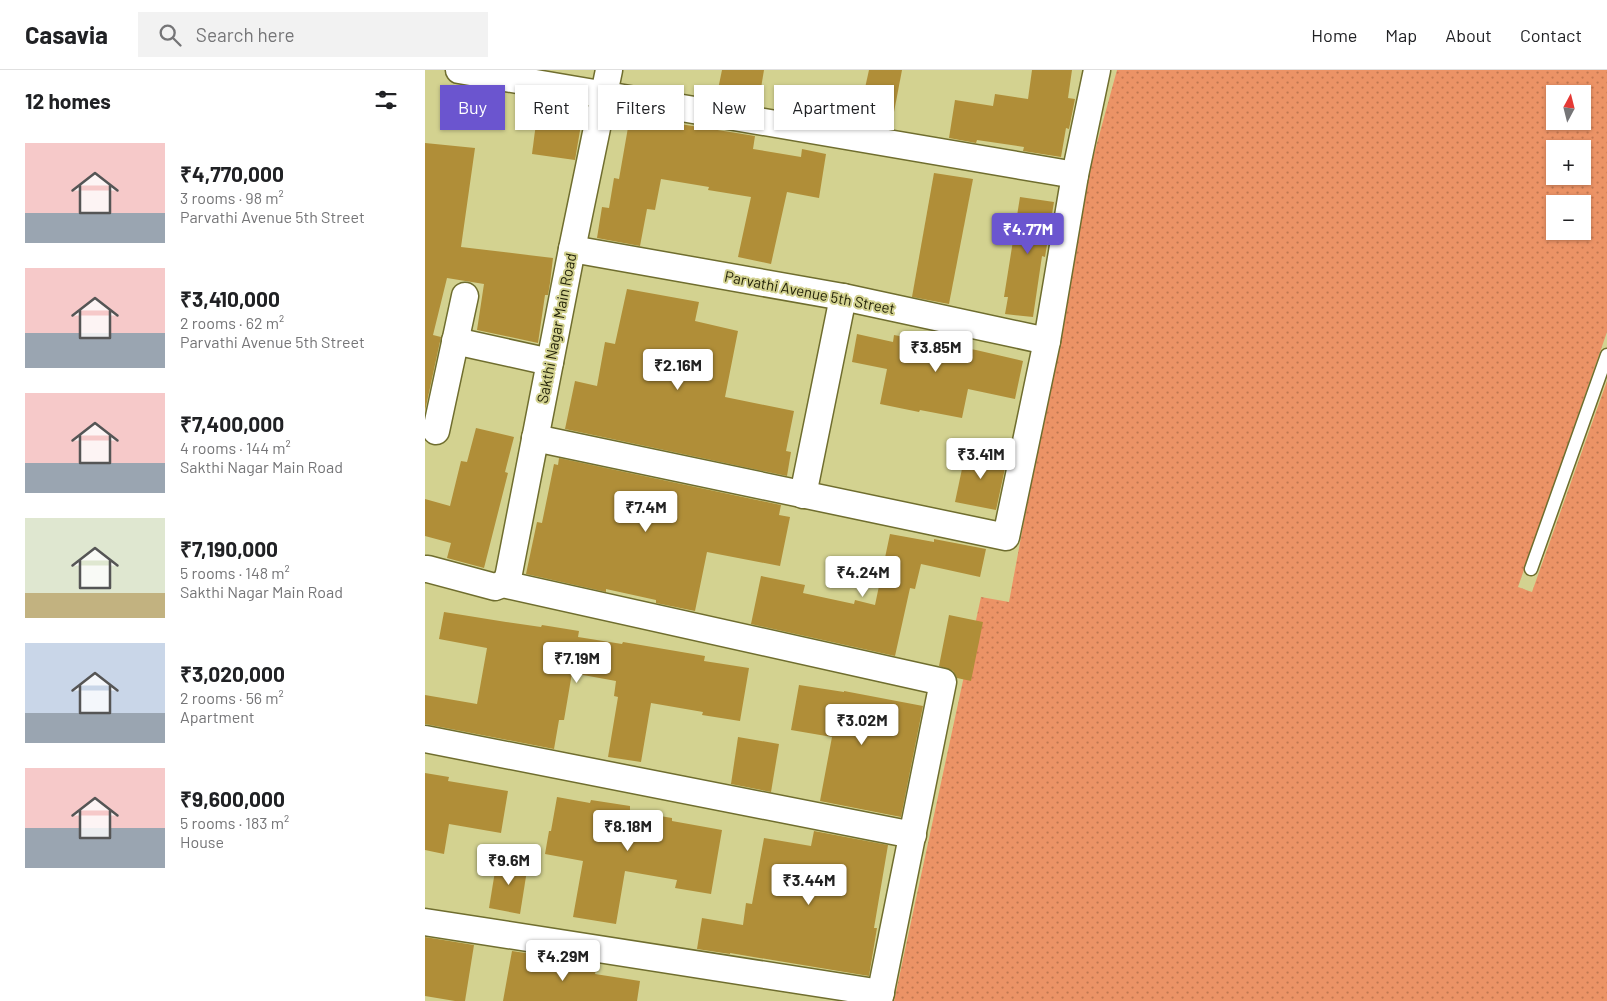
<!DOCTYPE html>
<html lang="en">
<head>
<meta charset="utf-8">
<style>
	:root { --surface:#fff; --page:#f2f2f2; --text:#202124; --muted:#757577; --line:#e0e0e0; --accent:#6b55cf }
	body { margin:0; font-family:Barlow,sans-serif; background:var(--page); color:var(--text); height:100vh; display:flex; flex-direction:column; font-size:19px; white-space:nowrap }
	* { box-sizing:border-box; margin:0 }
	p { font-size:16px; color:var(--muted) }
	.icon { flex:none; width:28px; height:28px; fill:none; stroke:currentColor; stroke-width:2; stroke-linecap:round; stroke-linejoin:round }
	.map { position:relative; flex:1; overflow:hidden }
	.side { display:flex; flex-direction:column; background:var(--surface); width:425px }
	.side>* { flex:none }
	.hud { position:absolute; left:15px; top:15px; width:475px; height:45px; display:flex; gap:10px }
	.needle { width:32px; rotate:7deg }
	.fabs { position:absolute; left:1121px; top:15px; display:grid; gap:10px }
	.fabs a { display:grid; place-items:center; width:45px; height:45px; border-radius:0px; background:var(--surface); box-shadow:0 1px 4px #0004; font-size:25px }
	.price { position:absolute; translate:-50% -42px; padding:0 11px; border-radius:5px; background:#fff; color:#222; font-size:16px; line-height:32px; filter:drop-shadow(0 1px 2px #0008) }
	.price::after { content:''; position:absolute; left:50%; top:30px; width:15px; height:11px; margin-left:-8px; background:inherit; clip-path:polygon(0 0,100% 0,50% 100%) }
	.price.on { background:var(--accent); color:#fff }
	ul { padding:0; list-style:none }
	li { display:flex; align-items:center; gap:15px; height:125px; padding:0 25px }
	li span { display:grid; place-items:center; flex:none; width:140px; height:100px; border-radius:0px; color:#555 }
	li>.icon { margin-inline-start:auto }
	span .icon { width:60px; height:60px; fill:#fffc; stroke-width:1 }
	li b { font-size:21px }
	h2 { display:flex; justify-content:space-between; align-items:center; height:60px; padding:0 25px; font-size:21px }
	.pill { padding:0 18px; border-radius:0px; background:var(--surface); box-shadow:0 1px 4px #0004; font-size:18px; line-height:45px }
	.pill.on { background:var(--accent); color:#fff }
	header { display:flex; align-items:center; gap:30px; box-sizing:border-box; height:70px; padding:0 25px; background:var(--surface); border-bottom:1px solid var(--line) }
	header strong { font-size:24px }
	nav { display:flex; gap:28px; margin-inline-start:auto; font-size:18px }
	.search { width:350px; height:45px; background:var(--page); display:flex; align-items:center; gap:12px; box-sizing:border-box; padding:0 18px; border-radius:0px; color:var(--muted); font-size:19px }
	main { display:flex; flex:1; min-height:0 }
	.map>svg:first-child { display:block }
	.grass { fill:url(#grass-dots); fill-rule:evenodd }
	.building { fill:#b08e38 }
	.lines { fill:none; stroke-linecap:round; stroke-linejoin:round }
	.service-casing { stroke:#6f6d2e; stroke-width:15 }
	.minor-casing { stroke:#6f6d2e; stroke-width:29 }
	.service { stroke:#fff; stroke-width:12 }
	.minor { stroke:#fff; stroke-width:26 }
	.labels { text-anchor:middle; dominant-baseline:central; stroke-width:4; stroke-linejoin:round; paint-order:stroke }
	.street-label { font-size:15px; fill:#242309; stroke:#d3d290 }
</style>
</head>
<body>
<header>
<strong>Casavia</strong>
<div class="search"><svg class="icon" aria-label="search" viewBox="0 0 24 24"><circle cx="10" cy="10" r="6"/><path d="M15 15l6 6"/></svg>Search here</div>
<nav><a>Home</a><a>Map</a><a>About</a><a>Contact</a></nav>
</header>
<main>
<section class="side">
<h2>12 homes<svg class="icon" aria-label="filters" viewBox="0 0 24 24"><path d="M4 7h16M4 17h16"/><circle cx="9" cy="7" r="2"/><circle cx="15" cy="17" r="2"/></svg></h2>
<ul>
<li><span style="background:linear-gradient(#f6c9c9 70%,#9aa5b1 0)"><svg class="icon" aria-label="home" viewBox="0 0 24 24"><path d="M3 11l9-7 9 7M6 9v11h12V9"/></svg></span><div><b>₹4,770,000</b><p>3 rooms · 98 m²</p><p>Parvathi Avenue 5th Street</p></div></li>
<li><span style="background:linear-gradient(#f6c9c9 65%,#9aa5b1 0)"><svg class="icon" aria-label="home" viewBox="0 0 24 24"><path d="M3 11l9-7 9 7M6 9v11h12V9"/></svg></span><div><b>₹3,410,000</b><p>2 rooms · 62 m²</p><p>Parvathi Avenue 5th Street</p></div></li>
<li><span style="background:linear-gradient(#f6c9c9 70%,#9aa5b1 0)"><svg class="icon" aria-label="home" viewBox="0 0 24 24"><path d="M3 11l9-7 9 7M6 9v11h12V9"/></svg></span><div><b>₹7,400,000</b><p>4 rooms · 144 m²</p><p>Sakthi Nagar Main Road</p></div></li>
<li><span style="background:linear-gradient(#dfe7d0 75%,#c2b280 0)"><svg class="icon" aria-label="home" viewBox="0 0 24 24"><path d="M3 11l9-7 9 7M6 9v11h12V9"/></svg></span><div><b>₹7,190,000</b><p>5 rooms · 148 m²</p><p>Sakthi Nagar Main Road</p></div></li>
<li><span style="background:linear-gradient(#c9d6e8 70%,#9aa5b1 0)"><svg class="icon" aria-label="home" viewBox="0 0 24 24"><path d="M3 11l9-7 9 7M6 9v11h12V9"/></svg></span><div><b>₹3,020,000</b><p>2 rooms · 56 m²</p><p>Apartment</p></div></li>
<li><span style="background:linear-gradient(#f6c9c9 60%,#9aa5b1 0)"><svg class="icon" aria-label="home" viewBox="0 0 24 24"><path d="M3 11l9-7 9 7M6 9v11h12V9"/></svg></span><div><b>₹9,600,000</b><p>5 rooms · 183 m²</p><p>House</p></div></li>
</ul>
</section>
<div class="map">
<svg width="1182" height="931" viewBox="0 0 1182 931">
	<defs>
		<pattern id="grass-dots" width="8" height="8" patternUnits="userSpaceOnUse" patternTransform="scale(1.25)"><rect width="8" height="8" fill="#ec9366"/><path d="M2 2h.1M6 6h.1" fill="none" stroke="#bf7852" stroke-width="1.8" stroke-linecap="round"/></pattern>
	</defs>
	<rect width="100%" height="100%" fill="#d3d290"/>
	<path class="grass" d="M692,0H1182V262L1093,517L1107,522L1182,311V931H469L556,527L584,532L663,106ZM1130,24H1158V51H1130ZM1130,79H1158V106H1130ZM1130,134H1158V161H1130Z"/>
	<g class="building">
		<path d="M297,0H339L333,36L291,29Z"/>
		<path d="M444,0H477L469,42L436,36Z"/>
		<path d="M607,0H647L643,28L650,29L644,59L641,58L636,87L598,81L599,77L552,70L551,73L524,68L530,30L568,36L570,24L603,29Z"/>
		<path d="M114,30L159,37L150,90L107,84Z"/>
		<path d="M205,46L330,66L328,79L376,87L377,79L401,84L394,128L362,122L346,194L313,187L326,127L283,120L284,117L236,109L230,140L222,139L215,176L172,168L177,137L184,138L189,108L194,109Z"/>
		<path d="M0,73L50,78L36,177L128,188L125,213L123,225H120L113,273L52,260L59,214L22,208L8,265L16,267L0,341Z"/>
		<path d="M509,103L548,109L524,234L487,227Z"/>
		<path d="M595,127L629,132L620,187L617,186L608,247L580,244L583,227H579Z"/>
		<path d="M202,219L274,232L270,251L313,261L300,327L369,341L361,381L366,382L362,406L140,359L150,311L172,316L180,272L190,274Z"/>
		<path d="M432,264L468,272L469,265L551,280L598,291L590,329L543,319L537,348L495,340L494,342L455,334L462,299L427,292Z"/>
		<path d="M51,358L89,367L80,402L83,403L59,498L22,488L26,473L0,466V429L25,436L36,391L42,392Z"/>
		<path d="M541,380L582,389L571,440L530,432Z"/>
		<path d="M134,388L356,435L354,445L365,447L355,496L282,482L270,541L231,533V530L181,519V522L101,504L112,452L117,453L129,394L133,395Z"/>
		<path d="M465,464L509,472V469L561,479L555,507L496,494L490,519L485,518L470,586L326,554L336,506L380,515L378,523L429,534L430,530L450,535Z"/>
		<path d="M19,542L81,552L116,557L117,555L154,561L153,567L197,574L198,572L280,586L279,591L324,598L315,651L277,645L278,642L226,633L216,692L183,687L193,627L189,626L191,611L147,603L139,650H134L129,679L0,654V625L52,634L62,578L14,569Z"/>
		<path d="M524,545L558,552L546,611L532,608L528,601L514,596Z"/>
		<path d="M374,615L419,622V621L498,636L476,747L395,731L407,667L366,660Z"/>
		<path d="M313,667L354,674L346,722L306,714Z"/>
		<path d="M0,703L24,707L23,711L83,721L76,763L24,754L19,784L0,780Z"/>
		<path d="M132,727L165,733L166,730L205,736V741L247,748V751L297,760L286,824L250,818L252,810L200,801L191,854L148,847L158,791L120,784L124,761H126Z"/>
		<path d="M389,761L463,775L449,858H452L444,906L305,883V884L272,879L277,848L318,855L321,833L327,834L339,768L386,776Z"/>
		<path d="M72,789L103,794L95,844L64,838Z"/>
		<path d="M0,867L49,875L40,931H30L0,926Z"/>
		<path d="M87,881L127,887V891L171,899L170,904L215,911L212,931H78Z"/>
	</g>
	<g class="lines">
		<defs>
			<path id="service" d="M1106,499L1182,285"/>
			<g id="minor">
				<path d="M34,0L650,105"/>
				<path d="M147,179L418,227L622,271"/>
				<path d="M30,271L125,292"/>
				<path d="M11,361L40,226"/>
				<path d="M110,368L581,467L622,271L650,105L672,0"/>
				<path d="M378,425L418,227"/>
				<path d="M0,499H3L70,517L78,514L518,612L454,931"/>
				<path d="M78,514L82,510L84,503L147,179L184,0"/>
				<path d="M0,669L488,765"/>
				<path d="M0,852L456,923"/>
			</g>
		</defs>
		<use href="#service" class="service-casing"/>
		<use href="#minor" class="minor-casing"/>
		<use href="#service" class="service"/>
		<use href="#minor" class="minor"/>
	</g>
	<g class="labels">
		<g class="street-label">
			<text transform="translate(385 222) rotate(11)">Parvathi Avenue 5th Street</text>
			<text transform="translate(131 258) rotate(-79)">Sakthi Nagar Main Road</text>
		</g>
	</g>
</svg>
<div class="fabs">
<a><svg class="needle" viewBox="-14 -14 28 28"><path d="M0-13l5 13h-10z" fill="#e53935"/><path d="M0 13l5-13h-10z" fill="#757577"/></svg></a>
<a>+</a>
<a>−</a>
</div>
<b class="price on" style="left:603px;top:185px">₹4.77M</b>
<b class="price" style="left:511px;top:303px">₹3.85M</b>
<b class="price" style="left:253px;top:321px">₹2.16M</b>
<b class="price" style="left:556px;top:410px">₹3.41M</b>
<b class="price" style="left:221px;top:463px">₹7.4M</b>
<b class="price" style="left:438px;top:528px">₹4.24M</b>
<b class="price" style="left:152px;top:614px">₹7.19M</b>
<b class="price" style="left:437px;top:676px">₹3.02M</b>
<b class="price" style="left:203px;top:782px">₹8.18M</b>
<b class="price" style="left:84px;top:816px">₹9.6M</b>
<b class="price" style="left:384px;top:836px">₹3.44M</b>
<b class="price" style="left:138px;top:912px">₹4.29M</b>
<div class="hud">
<a class="pill on">Buy</a>
<a class="pill">Rent</a>
<a class="pill">Filters</a>
<a class="pill">New</a>
<a class="pill">Apartment</a>
</div>
</div>
</main>
</body>
</html>
